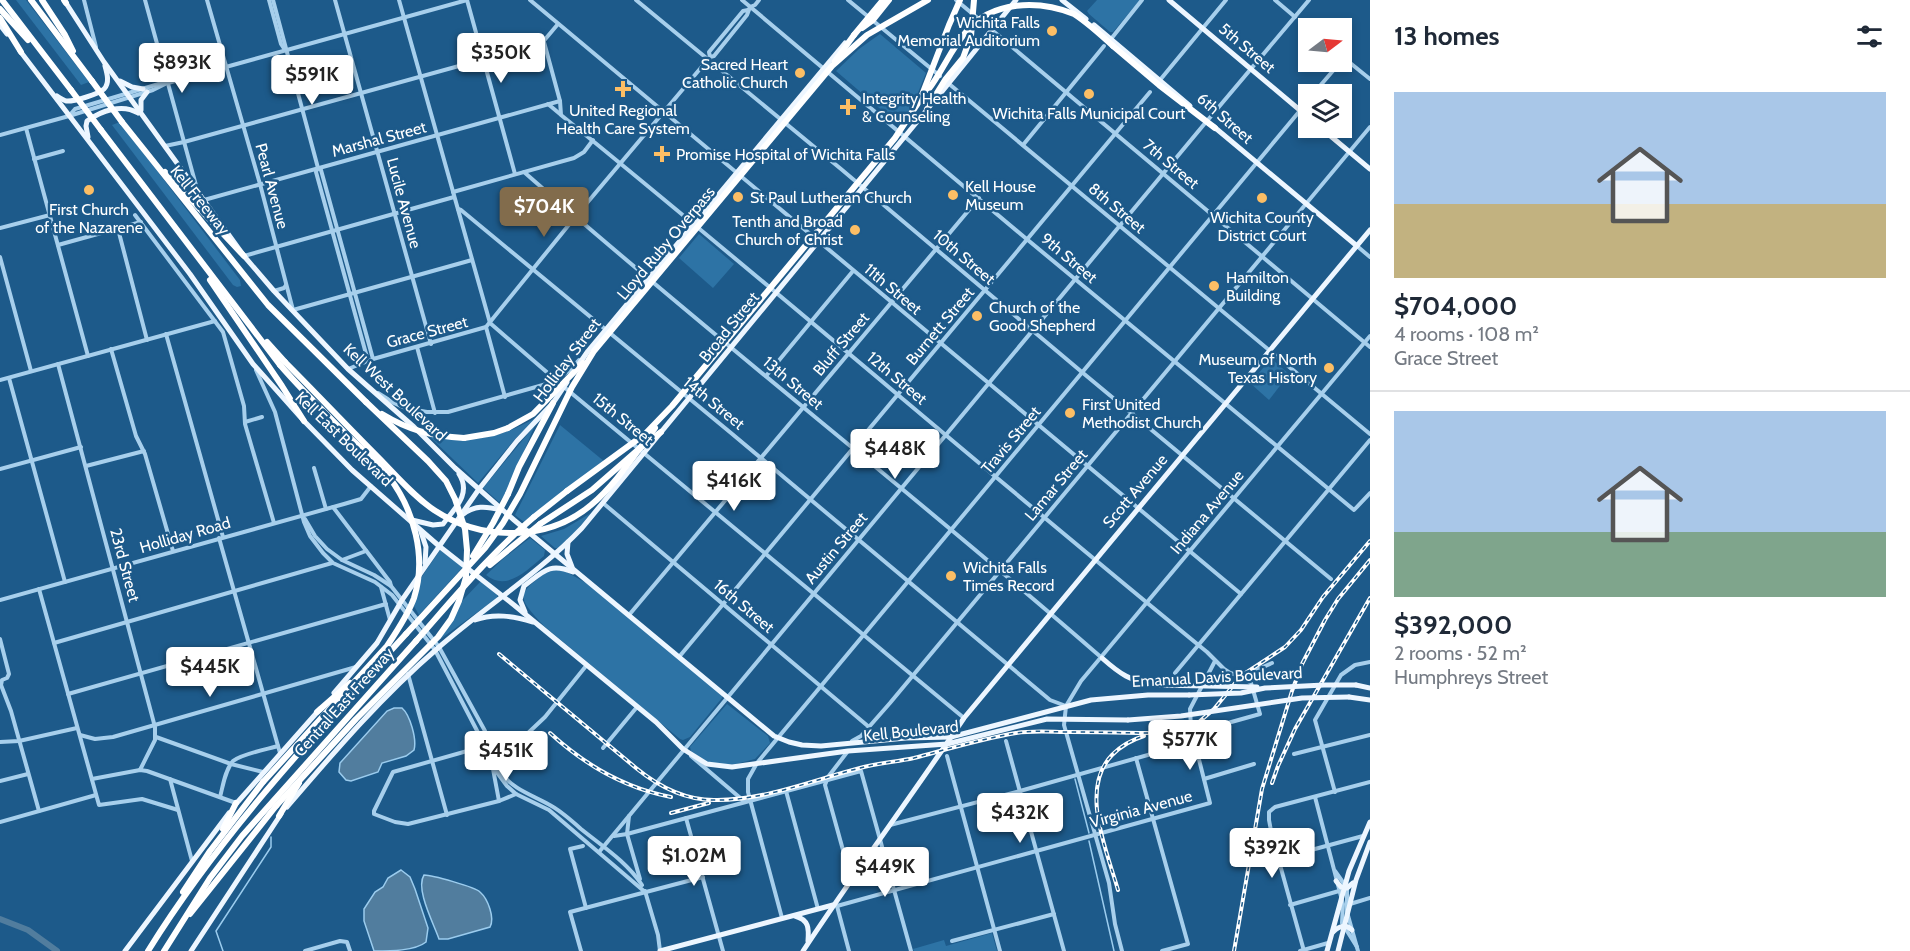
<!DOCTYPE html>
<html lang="en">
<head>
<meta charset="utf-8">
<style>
	:root { --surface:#fff; --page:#f6f6f7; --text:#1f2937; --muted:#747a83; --line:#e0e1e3; --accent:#826c4c }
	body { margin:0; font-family:Cabin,sans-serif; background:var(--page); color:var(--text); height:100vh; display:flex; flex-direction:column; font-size:22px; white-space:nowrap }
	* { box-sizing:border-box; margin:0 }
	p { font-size:20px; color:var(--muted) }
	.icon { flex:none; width:33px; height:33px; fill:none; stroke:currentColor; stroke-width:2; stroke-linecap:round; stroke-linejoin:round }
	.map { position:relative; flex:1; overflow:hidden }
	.drawer { display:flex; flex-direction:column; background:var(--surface); width:540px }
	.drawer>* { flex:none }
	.needle { width:39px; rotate:74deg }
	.tools { position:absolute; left:1298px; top:18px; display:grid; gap:12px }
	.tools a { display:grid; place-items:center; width:54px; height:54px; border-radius:0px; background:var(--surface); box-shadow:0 3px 9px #0003; font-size:30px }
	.price { position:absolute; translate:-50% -51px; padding:0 14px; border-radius:6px; background:#fff; color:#222; font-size:20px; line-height:39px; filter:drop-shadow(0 2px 3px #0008) }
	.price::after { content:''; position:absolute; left:50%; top:36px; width:18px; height:14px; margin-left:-9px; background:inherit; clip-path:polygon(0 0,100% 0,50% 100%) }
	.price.current { background:var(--accent); color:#fff }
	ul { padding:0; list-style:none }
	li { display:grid; align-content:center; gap:12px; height:318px; padding:0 24px }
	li+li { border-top:2px solid var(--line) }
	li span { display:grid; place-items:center; height:186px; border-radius:0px; color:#555 }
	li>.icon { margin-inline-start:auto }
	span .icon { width:108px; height:108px; fill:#fffc; stroke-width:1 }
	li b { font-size:26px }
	h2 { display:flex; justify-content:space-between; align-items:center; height:72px; padding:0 24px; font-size:26px }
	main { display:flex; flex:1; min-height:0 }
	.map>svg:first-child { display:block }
	.green { fill:#2d73a5 }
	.water { fill:#517d9e; stroke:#9bccee; stroke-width:1.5 }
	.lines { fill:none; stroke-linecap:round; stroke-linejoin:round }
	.stream { stroke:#9bccee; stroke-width:1.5 }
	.river { stroke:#517d9e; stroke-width:6 }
	.minor { stroke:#a7cfec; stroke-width:4 }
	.major { stroke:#edf6ff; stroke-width:5 }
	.highway { stroke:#fff; stroke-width:6 }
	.rail-casing { stroke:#fff; stroke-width:4 }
	.rail { stroke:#1d5a8a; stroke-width:1.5; stroke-dasharray:4.5; stroke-linecap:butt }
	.major-bridge { stroke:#edf6ff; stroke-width:5 }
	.highway-bridge { stroke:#fff; stroke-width:6 }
	.poi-dot { fill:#fcbe65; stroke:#1d5a8a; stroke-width:2 }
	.labels { text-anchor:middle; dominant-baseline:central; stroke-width:5; stroke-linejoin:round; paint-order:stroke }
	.poi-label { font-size:16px; fill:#fff; stroke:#1d5a8a; text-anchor:start }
	.street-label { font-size:16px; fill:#fff; stroke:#1d5a8a }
</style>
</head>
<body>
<main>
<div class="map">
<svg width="1370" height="951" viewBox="0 0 1370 951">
	<rect width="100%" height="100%" fill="#1d5a8a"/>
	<g class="green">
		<path d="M16,0H26L89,82L81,85Z"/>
		<path d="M1097,0H1140L1113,32H1110L1089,14L1087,11Z"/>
		<path d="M880,34L926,73L913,105L899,125L836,71L859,49Z"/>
		<path d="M120,122L240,280L241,286L237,287L233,285L112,125Z"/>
		<path d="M699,234L734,264L713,288L679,258Z"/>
		<path d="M1270,360L1274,361L1289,374L1269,400L1250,383Z"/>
		<path d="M539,416L516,438L478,483L430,437C478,442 496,440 539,416Z"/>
		<path d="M535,425L507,492L499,502L483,488Z"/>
		<path d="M560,425L605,462L524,522L515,515Z"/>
		<path d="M591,513L577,530L558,548H555L541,536L564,529Z"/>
		<path d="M530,538L545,550L544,556C527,570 507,592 486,575L504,558Z"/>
		<path d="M440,550L463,567L419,615L414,606L421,578Z"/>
		<path d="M549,570H563L588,584L722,695V698L690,737L683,740L680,739L544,626C516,596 516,595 549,570Z"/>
		<path d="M481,581L497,595V598L439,640L453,619L463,600Z"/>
		<path d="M727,704L768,736L770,743L755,759L732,765L706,762L691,751L690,747Z"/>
		<path d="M992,933L997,951H914L913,949L944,940L946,946Z"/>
	</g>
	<g class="water">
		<path d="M394,708H402C410,715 417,739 414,750L406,756L382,763L378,772L351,781L346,780L339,772L340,763L387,711Z"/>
		<path d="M401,870L410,877L415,889L428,928L426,942C415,951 390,951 374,951L364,921V909L375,892L383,887L388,878Z"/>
		<path d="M424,875C432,875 475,887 480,892C488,899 495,918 490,927L448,939H439C434,924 415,889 424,875Z"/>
	</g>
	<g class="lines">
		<g class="stream">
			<path d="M1075,779L1089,833"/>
			<path d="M1089,841L1114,951"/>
			<path d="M223,951L216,931L271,847V837"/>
		</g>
		<path class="river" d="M0,919L28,930L57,951"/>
		<g class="minor">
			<path d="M84,0L96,47"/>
			<path d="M145,0L197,189"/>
			<path d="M207,0L260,184L293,310L472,260"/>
			<path d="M269,0L281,44L285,50"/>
			<path d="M273,0L318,168L321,170L373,359"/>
			<path d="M335,0L431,344"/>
			<path d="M399,0L490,323L564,387L964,718"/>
			<path d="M467,0L515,174"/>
			<path d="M530,0L1241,594"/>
			<path d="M636,0L841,169L1083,373L1331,579"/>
			<path d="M742,0L1023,236L1354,510L1370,493"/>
			<path d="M848,0L940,76"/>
			<path d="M956,0L1370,347"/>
			<path d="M1275,0L1295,17"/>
			<path d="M1111,39L1142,0"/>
			<path d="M544,42L560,101L561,115C778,291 990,475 1207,652L1224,669L1230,673L1241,676L1251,683L1260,714L1192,733"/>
			<path d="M710,57L709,52L743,11L748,10"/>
			<path d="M1160,80L1226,0"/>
			<path d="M948,83L1370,434"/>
			<path d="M1313,94L1344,58L1370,79"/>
			<path d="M548,104L560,114"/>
			<path d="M69,116L75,109L162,83H168L467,0"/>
			<path d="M1207,121L1309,0"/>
			<path d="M26,128L88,356"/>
			<path d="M0,135L69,116L153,90L165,84"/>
			<path d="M1023,145L1104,46"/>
			<path d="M165,146L184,142L542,43L558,24"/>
			<path d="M34,159L63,151"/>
			<path d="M317,169L316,172L368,361"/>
			<path d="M524,172C713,338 912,492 1102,658"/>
			<path d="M453,192L574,158L584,152L593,140"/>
			<path d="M204,200L560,101"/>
			<path d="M458,209L461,210L731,433L1050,700L1066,706"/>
			<path d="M135,215L223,332L244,406L245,424L274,523"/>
			<path d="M0,228L50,215"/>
			<path d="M118,229L147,340"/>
			<path d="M58,245L141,222"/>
			<path d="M1357,246L1370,257"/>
			<path d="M244,256L454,197"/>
			<path d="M0,257L31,371"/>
			<path d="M274,291L284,288L286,285"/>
			<path d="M486,327L505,397"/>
			<path d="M166,334L223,537"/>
			<path d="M417,347L435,413"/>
			<path d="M111,349L136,436L145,454L173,551"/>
			<path d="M58,364L155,727V740L140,770"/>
			<path d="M348,369L373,359L486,327L576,216L710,57L714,56L747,15L750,7L755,5L759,0"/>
			<path d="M256,370L275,412L304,522L310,536L323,553L333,563L375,582L392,595L435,650L485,746L493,767L507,786L516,794L549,810L645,892"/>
			<path d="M766,376L853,271"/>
			<path d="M9,378L65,582"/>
			<path d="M0,380L215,321"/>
			<path d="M378,393L394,403L405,408L427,412H448L550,383L570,370L579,360"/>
			<path d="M245,422L262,417"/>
			<path d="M86,466L144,451"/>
			<path d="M314,468L326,509"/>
			<path d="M0,469L81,447"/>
			<path d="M603,503L869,727L868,735L872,740"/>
			<path d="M333,507L390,582L391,586"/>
			<path d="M305,519L315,536L327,549L342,560L374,575L391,586L439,647L485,731C491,745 493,761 502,774C513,789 532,795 548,804C560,810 571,820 581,829C602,846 627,862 642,885"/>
			<path d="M219,538L280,753"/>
			<path d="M342,560L366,551"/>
			<path d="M381,587L390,620"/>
			<path d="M39,589L99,805L142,799L178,810"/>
			<path d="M0,600L344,504L361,499L371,486"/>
			<path d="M629,615L979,198"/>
			<path d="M0,639L9,674L7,678L2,680L1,685L11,711L39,811"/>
			<path d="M54,643L332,563"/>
			<path d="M679,657L1150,92"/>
			<path d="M1175,673L1370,440"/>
			<path d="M408,674L447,815"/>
			<path d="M1246,679L1254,671L1272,663"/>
			<path d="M68,694L386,604"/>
			<path d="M80,735L95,739L113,737L356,667"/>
			<path d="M156,737L231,764L263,772"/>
			<path d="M852,741L861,736L890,703L1370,127"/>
			<path d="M1006,741L1064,951"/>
			<path d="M0,742L19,741L77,728"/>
			<path d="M603,748L637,707"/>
			<path d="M848,751L828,777L825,785L851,879"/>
			<path d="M1294,754L1370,735"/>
			<path d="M691,756L745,802"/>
			<path d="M947,756L1000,951"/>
			<path d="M1136,758L1188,944L1162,951"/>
			<path d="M493,769L499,801"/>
			<path d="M92,779L140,770L147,771L236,803"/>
			<path d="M170,779L192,861"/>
			<path d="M1204,779L1254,764"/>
			<path d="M0,781L28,774"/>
			<path d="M786,791L818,909"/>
			<path d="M1335,792L1315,720L1341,675L1355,665L1370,662"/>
			<path d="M516,794L499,801L408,824L395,822L374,814V811L393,772L527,734L545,717L586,666"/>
			<path d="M220,797C223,786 225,770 233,761C241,754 268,749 278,746"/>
			<path d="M1315,797L1343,904L1342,923L1357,947"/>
			<path d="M629,816L627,834L640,879"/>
			<path d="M686,818L723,951"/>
			<path d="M0,822L96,795"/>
			<path d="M890,825L1020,791L1194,742"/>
			<path d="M614,836L627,834L861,771L911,951"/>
			<path d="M583,846L570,849L586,908"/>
			<path d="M599,852L1206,122"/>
			<path d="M1278,859L1363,836"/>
			<path d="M1335,871L1347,888V912L1358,951"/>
			<path d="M645,891L658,935L660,951"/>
			<path d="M1350,904L1370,898"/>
			<path d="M1290,905L1339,891"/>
			<path d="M837,906L1210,803L1191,728L1190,709L1215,661"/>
			<path d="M837,906L849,951"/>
			<path d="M782,918L748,792V779L757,763L1308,101"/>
			<path d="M952,941L1054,914"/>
			<path d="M305,951L340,941L347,942L350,951"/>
			<path d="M581,951L570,912L703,877"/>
			<path d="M1122,951L1115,924L1109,883L1064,725L1066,706L1081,681L1370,336"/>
			<path d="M1300,951L1328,943"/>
			<path d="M1304,951L1272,836L1269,820V812L1275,807L1370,782"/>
		</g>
		<g class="major">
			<path d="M64,0L104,62L244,256L274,291L348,369L414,427L455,468L514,520L774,736L789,742L802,745L821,746L906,738L951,737L1091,700L1148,695H1189"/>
			<path d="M1062,0L1086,19"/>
			<path d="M1169,0L1308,117"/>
			<path d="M0,25L7,34"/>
			<path d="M1094,25L1190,106"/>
			<path d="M20,51L190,274L253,364L304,421L352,470L439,546L514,605L656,722L683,749L707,764L732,767L848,751L947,744L1047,719L1128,720"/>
			<path d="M120,81L132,87L143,89"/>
			<path d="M57,96C60,98 63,100 66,101C73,102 99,94 104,89C110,83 107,73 105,66"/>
			<path d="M936,99L1016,0"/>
			<path d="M141,110V100L147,92"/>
			<path d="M1213,126L1357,246"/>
			<path d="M1321,128L1370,169"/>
			<path d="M88,137L86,126L87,121C101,111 122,103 138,113"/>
			<path d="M579,364L588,351L845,43"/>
			<path d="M462,515C474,505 486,506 501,510"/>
			<path d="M412,520L433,525L443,524C454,509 472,494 459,474"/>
			<path d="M421,532L426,547L425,563"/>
			<path d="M568,542L567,554L572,567"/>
			<path d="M525,612L520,600L524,586C543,572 549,562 573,572"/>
			<path d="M475,620C494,613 513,616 533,622"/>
			<path d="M1102,658C1120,674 1130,681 1155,685"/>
			<path d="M1356,685L1370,688"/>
			<path d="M334,693L377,643L402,600L479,489L517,441L553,403L567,382"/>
			<path d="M1349,697L1370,700"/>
			<path d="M235,805L320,709"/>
			<path d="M287,807C335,751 382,696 438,648C485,607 539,573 582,528L930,106"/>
			<path d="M1336,881L1341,887L1347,888L1353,883"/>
			<path d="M795,916C809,920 809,928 808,941"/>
			<path d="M1333,932C1339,926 1346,924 1352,930"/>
			<path d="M125,951L229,813"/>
			<path d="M191,951L281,814"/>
			<path d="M660,951L833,905"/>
			<path d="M803,951C855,872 911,797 964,718L1370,230"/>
			<path d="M1327,951L1349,871L1370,822"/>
			<path d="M1338,951L1356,880L1370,842"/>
		</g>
		<g class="highway">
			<path d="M2,0L71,90"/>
			<path d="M31,0L92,81"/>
			<path d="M42,0L65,35L73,51"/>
			<path d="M64,0L66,3"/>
			<path d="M0,9L28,40"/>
			<path d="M0,18L21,52"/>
			<path d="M862,28L873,20L889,0"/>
			<path d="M1113,46L1159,85L1215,128"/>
			<path d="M835,61L854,35"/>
			<path d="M927,109L945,80L963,58L971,36"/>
			<path d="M122,122L268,305L366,402"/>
			<path d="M101,130L280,365"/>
			<path d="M165,172L244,256"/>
			<path d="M210,280L282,386L304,421"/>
			<path d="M267,342L285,362"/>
			<path d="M464,438L494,433L508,428"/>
			<path d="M508,494L519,467L553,403"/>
			<path d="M534,517L567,491"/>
			<path d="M540,524L592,490L640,448L661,432"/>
			<path d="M317,712L350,683"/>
			<path d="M279,816L299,783"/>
			<path d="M223,829L236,803"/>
			<path d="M183,892L210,851L263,782"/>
			<path d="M190,914L276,806"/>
			<path d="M148,951C220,835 314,735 406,634"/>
			<path d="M164,951L210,878L242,836L416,641"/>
		</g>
		<defs>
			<g id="rail">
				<path d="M499,654L636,768C658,786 684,800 714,800C763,801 813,780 860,768C878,763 896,762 914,758C948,749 981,739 1016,733C1034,730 1052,732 1070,732C1099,732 1128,733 1157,733L1183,729L1199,722L1214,709L1241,676L1285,647L1301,630L1323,597L1370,541"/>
				<path d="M550,733C585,765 624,788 671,797"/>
				<path d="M1272,783L1278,766L1295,729L1370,598"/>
				<path d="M671,813L709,803"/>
				<path d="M1118,890C1107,851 1079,789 1112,755C1121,746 1131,740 1144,736"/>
				<path d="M1234,951L1262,789L1292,691L1302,664L1325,620L1338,599L1370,560"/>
			</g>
		</defs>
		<use href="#rail" class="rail-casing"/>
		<use href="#rail" class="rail"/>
		<g class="major-bridge">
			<path d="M1155,685L1257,687"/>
			<path d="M1189,695L1241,693L1265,688L1324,685H1356"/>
			<path d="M1128,720L1181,716L1302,698L1349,697"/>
		</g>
		<g class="highway-bridge">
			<path d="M854,35L883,0"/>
			<path d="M971,36L974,0"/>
			<path d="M92,81L122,122"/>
			<path d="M71,90L101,130"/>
			<path d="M928,90C942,72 951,49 966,32C992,0 1039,0 1074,14C1088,23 1101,35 1113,46"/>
			<path d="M285,362C316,393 346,425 377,456C395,474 412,495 434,510C481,541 547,542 591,505C616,484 635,454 655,428"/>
			<path d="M382,414C410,431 432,436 464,438"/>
			<path d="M508,428L533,414L583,363"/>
			<path d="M567,491L645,434L672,406L895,138L920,100L949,25L960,0"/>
			<path d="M473,556L493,523L508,494"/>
			<path d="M490,565L540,524"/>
			<path d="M406,634L485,548L503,523L520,494L572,387L594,351L832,66L867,35L928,0"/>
			<path d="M416,641C454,598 490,554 534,517"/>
			<path d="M263,782L387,646C397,631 408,615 414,598C427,557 414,510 389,477C376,460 358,446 343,431C322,410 300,388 280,365"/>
			<path d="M276,806L356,719L438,637L451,619L459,601L466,577L467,550L465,529L455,499L446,481L428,461L366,402"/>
		</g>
	</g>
	<g class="poi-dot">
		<circle cx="1052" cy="31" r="6"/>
		<circle cx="800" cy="73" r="6"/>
		<path d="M620 80h6v6h6v6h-6v6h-6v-6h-6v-6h6z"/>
		<circle cx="1089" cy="94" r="6"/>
		<path d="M845 98h6v6h6v6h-6v6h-6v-6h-6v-6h6z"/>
		<path d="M659 145h6v6h6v6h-6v6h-6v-6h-6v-6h6z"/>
		<circle cx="89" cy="190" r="6"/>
		<circle cx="953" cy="195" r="6"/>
		<circle cx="738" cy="197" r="6"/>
		<circle cx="1262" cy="198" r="6"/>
		<circle cx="855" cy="230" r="6"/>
		<circle cx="1214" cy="286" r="6"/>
		<circle cx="977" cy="316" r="6"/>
		<circle cx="1329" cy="368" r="6"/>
		<circle cx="1070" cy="413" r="6"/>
		<circle cx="951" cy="576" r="6"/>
	</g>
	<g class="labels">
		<g class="poi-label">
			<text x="1040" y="22" text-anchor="end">Wichita Falls<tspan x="1040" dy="18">Memorial Auditorium</tspan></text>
			<text x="788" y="64" text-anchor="end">Sacred Heart<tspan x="788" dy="18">Catholic Church</tspan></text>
			<text x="862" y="98">Integrity Health<tspan x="862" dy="18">&amp; Counseling</tspan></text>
			<text x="623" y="110" text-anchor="middle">United Regional<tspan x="623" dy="18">Health Care System</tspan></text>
			<text x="1089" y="113" text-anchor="middle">Wichita Falls Municipal Court</text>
			<text x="676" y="154">Promise Hospital of Wichita Falls</text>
			<text x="965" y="186">Kell House<tspan x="965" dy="18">Museum</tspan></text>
			<text x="750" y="197">St Paul Lutheran Church</text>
			<text x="89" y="209" text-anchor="middle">First Church<tspan x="89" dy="18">of the Nazarene</tspan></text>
			<text x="1262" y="217" text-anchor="middle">Wichita County<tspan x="1262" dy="18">District Court</tspan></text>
			<text x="843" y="221" text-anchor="end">Tenth and Broad<tspan x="843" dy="18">Church of Christ</tspan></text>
			<text x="1226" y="277">Hamilton<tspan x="1226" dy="18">Building</tspan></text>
			<text x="989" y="307">Church of the<tspan x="989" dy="18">Good Shepherd</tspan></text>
			<text x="1317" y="359" text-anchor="end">Museum of North<tspan x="1317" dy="18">Texas History</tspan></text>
			<text x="1082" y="404">First United<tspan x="1082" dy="18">Methodist Church</tspan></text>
			<text x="963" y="567">Wichita Falls<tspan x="963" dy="18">Times Record</tspan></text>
		</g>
		<g class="street-label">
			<text transform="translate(1247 48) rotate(40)">5th Street</text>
			<text transform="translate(1225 118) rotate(41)">6th Street</text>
			<text transform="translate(379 139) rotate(-15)">Marshal Street</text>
			<text transform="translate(1171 164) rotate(40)">7th Street</text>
			<text transform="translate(272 186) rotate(75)">Pearl Avenue</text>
			<text transform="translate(200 200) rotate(51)">Kell Freeway</text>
			<text transform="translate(404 203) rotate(75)">Lucile Avenue</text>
			<text transform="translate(1117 208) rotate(40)">8th Street</text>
			<text transform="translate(666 243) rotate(-50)">Lloyd Ruby Overpass</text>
			<text transform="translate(964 257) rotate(40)">10th Street</text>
			<text transform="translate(1069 258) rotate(40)">9th Street</text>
			<text transform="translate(893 289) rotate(40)">11th Street</text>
			<text transform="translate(940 326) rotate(-50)">Burnett Street</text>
			<text transform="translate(729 327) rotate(-51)">Broad Street</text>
			<text transform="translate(427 332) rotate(-15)">Grace Street</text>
			<text transform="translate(841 344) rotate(-50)">Bluff Street</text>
			<text transform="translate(567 360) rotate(-53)">Holliday Street</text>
			<text transform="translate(897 378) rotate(40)">12th Street</text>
			<text transform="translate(793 383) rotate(40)">13th Street</text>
			<text transform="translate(395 392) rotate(43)">Kell West Boulevard</text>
			<text transform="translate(714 403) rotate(39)">14th Street</text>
			<text transform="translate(623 419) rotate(39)">15th Street</text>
			<text transform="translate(344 439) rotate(44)">Kell East Boulevard</text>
			<text transform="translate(1011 440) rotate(-50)">Travis Street</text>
			<text transform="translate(1056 485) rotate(-50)">Lamar Street</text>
			<text transform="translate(1135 491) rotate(-50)">Scott Avenue</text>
			<text transform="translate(1207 512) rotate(-50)">Indiana Avenue</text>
			<text transform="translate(185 535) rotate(-16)">Holliday Road</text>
			<text transform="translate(836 548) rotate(-50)">Austin Street</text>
			<text transform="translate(125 565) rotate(75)">23rd Street</text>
			<text transform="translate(744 606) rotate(40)">16th Street</text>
			<text transform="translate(1217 677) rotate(-3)">Emanual Davis Boulevard</text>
			<text transform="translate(344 702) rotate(-48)">Central East Freeway</text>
			<text transform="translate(911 731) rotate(-6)">Kell Boulevard</text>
			<text transform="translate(1141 809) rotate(-15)">Virginia Avenue</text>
		</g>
	</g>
</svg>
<div class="tools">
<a><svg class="needle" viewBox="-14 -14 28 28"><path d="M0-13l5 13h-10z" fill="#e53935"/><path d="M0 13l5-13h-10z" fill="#747a83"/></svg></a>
<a><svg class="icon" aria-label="layers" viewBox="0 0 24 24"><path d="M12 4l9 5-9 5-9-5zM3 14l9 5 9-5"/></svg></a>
</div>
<b class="price" style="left:501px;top:84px">$350K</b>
<b class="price" style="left:182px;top:94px">$893K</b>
<b class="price" style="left:312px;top:106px">$591K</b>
<b class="price current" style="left:544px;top:238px">$704K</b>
<b class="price" style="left:895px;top:480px">$448K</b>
<b class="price" style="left:734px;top:512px">$416K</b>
<b class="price" style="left:210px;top:698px">$445K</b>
<b class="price" style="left:1190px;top:771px">$577K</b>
<b class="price" style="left:506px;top:782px">$451K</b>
<b class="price" style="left:1020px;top:844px">$432K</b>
<b class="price" style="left:1272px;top:879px">$392K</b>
<b class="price" style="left:694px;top:887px">$1.02M</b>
<b class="price" style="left:885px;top:898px">$449K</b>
</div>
<section class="drawer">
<h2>13 homes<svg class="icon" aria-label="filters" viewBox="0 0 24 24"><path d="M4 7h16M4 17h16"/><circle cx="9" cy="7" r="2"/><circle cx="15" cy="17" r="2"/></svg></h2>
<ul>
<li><span style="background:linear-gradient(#a9c7e8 60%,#c2b280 0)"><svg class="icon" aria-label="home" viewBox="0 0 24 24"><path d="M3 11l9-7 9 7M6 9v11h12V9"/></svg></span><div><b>$704,000</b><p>4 rooms · 108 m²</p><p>Grace Street</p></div></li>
<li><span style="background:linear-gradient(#a9c7e8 65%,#7fa58c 0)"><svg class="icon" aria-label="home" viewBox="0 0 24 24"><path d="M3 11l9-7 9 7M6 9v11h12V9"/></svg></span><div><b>$392,000</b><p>2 rooms · 52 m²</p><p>Humphreys Street</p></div></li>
</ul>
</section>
</main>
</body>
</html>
